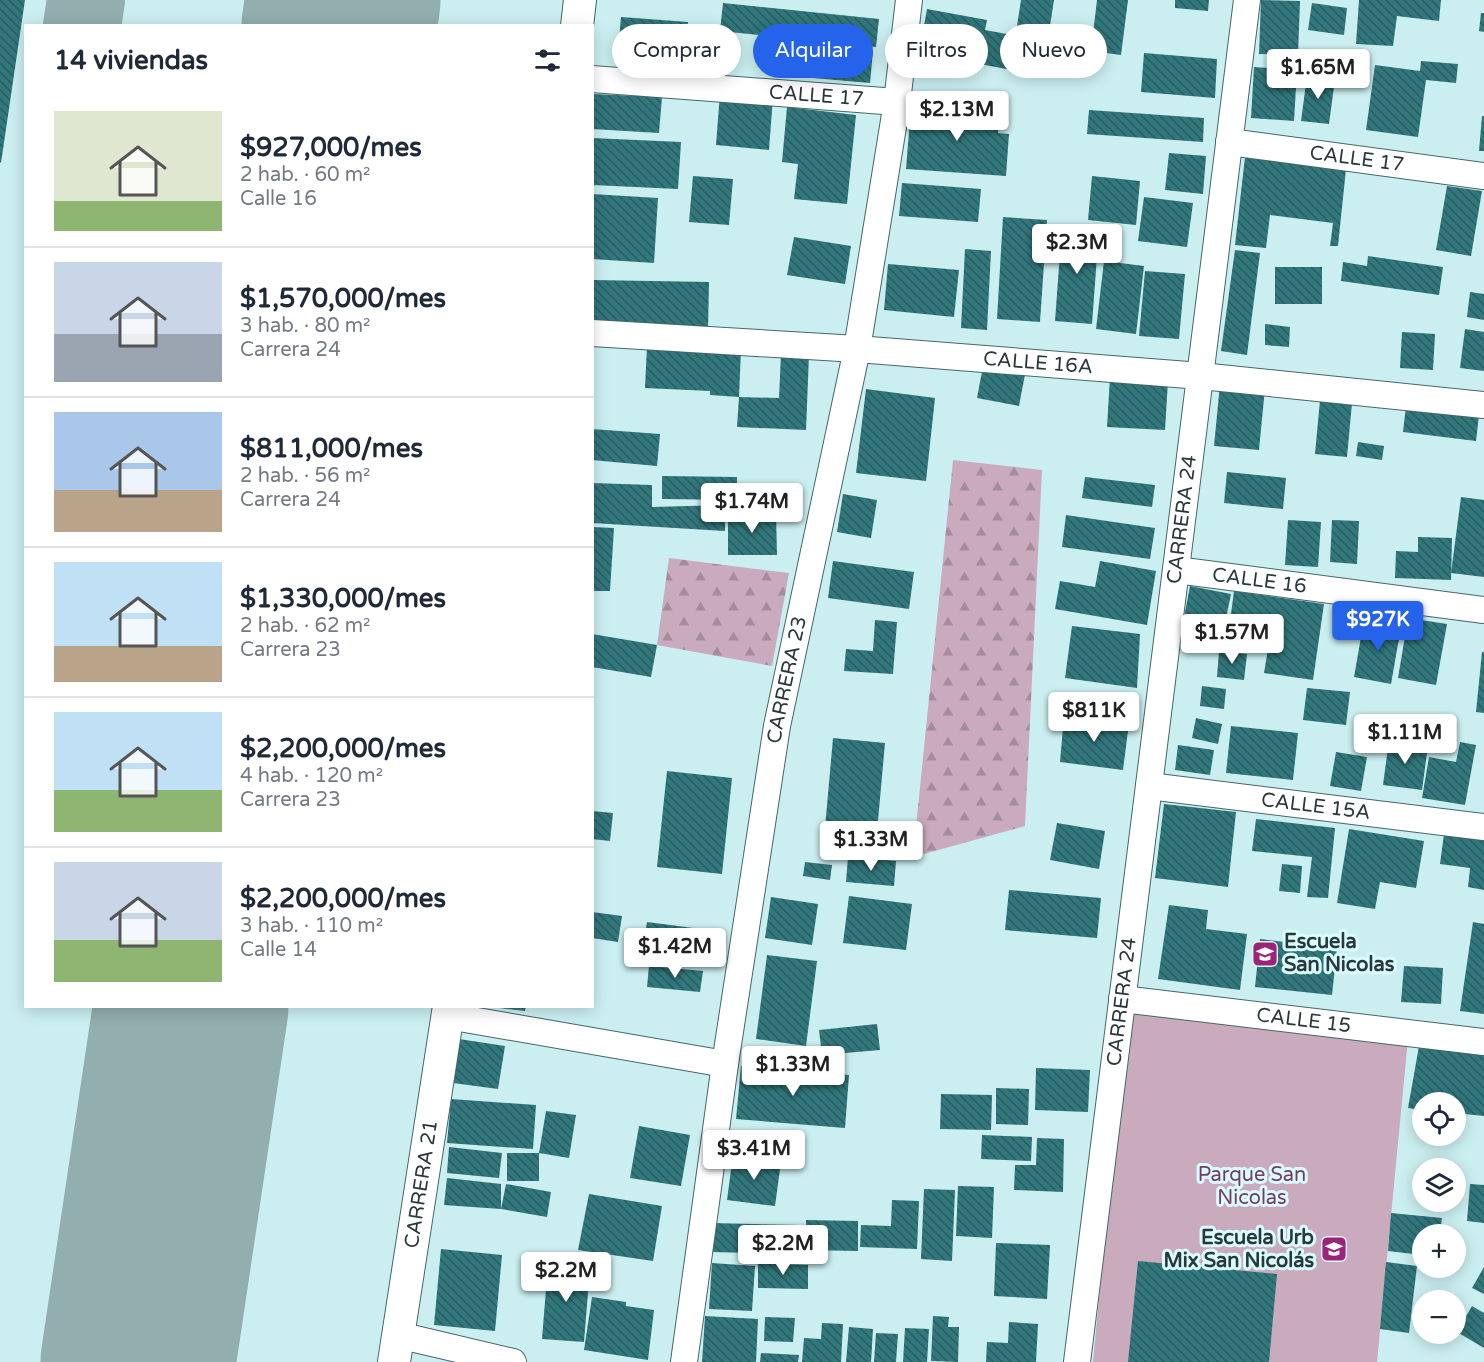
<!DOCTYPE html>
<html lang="es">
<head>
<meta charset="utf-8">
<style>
	:root { --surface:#fff; --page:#f6f6f7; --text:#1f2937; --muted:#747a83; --line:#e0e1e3; --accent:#2563eb }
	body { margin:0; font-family:"Varela Round",sans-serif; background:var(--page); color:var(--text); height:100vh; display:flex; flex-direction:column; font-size:22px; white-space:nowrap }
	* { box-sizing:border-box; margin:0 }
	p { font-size:20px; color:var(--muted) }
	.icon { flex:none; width:33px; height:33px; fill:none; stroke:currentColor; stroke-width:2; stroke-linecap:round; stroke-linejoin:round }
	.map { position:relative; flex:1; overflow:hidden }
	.details { position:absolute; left:24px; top:24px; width:570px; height:984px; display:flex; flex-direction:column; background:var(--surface); border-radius:0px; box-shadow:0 3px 15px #0003 }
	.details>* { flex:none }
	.hud { position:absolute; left:612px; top:24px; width:570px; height:54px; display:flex; gap:12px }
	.tools { position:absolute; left:1412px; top:1092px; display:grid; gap:12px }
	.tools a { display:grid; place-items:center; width:54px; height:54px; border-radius:50%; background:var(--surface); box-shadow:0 3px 15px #0003; font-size:30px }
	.price { position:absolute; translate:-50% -51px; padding:0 14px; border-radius:6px; background:#fff; color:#222; font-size:20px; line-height:39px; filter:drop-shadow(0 2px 3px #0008) }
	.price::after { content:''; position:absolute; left:50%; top:36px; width:18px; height:14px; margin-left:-9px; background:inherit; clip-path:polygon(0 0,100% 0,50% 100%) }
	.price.on { background:var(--accent); color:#fff }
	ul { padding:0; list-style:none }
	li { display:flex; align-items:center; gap:18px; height:150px; padding:0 30px }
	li+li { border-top:2px solid var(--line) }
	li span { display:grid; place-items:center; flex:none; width:168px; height:120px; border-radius:0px; color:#555 }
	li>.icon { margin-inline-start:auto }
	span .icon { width:72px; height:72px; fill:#fffc; stroke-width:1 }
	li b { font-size:26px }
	h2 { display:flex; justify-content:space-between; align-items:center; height:72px; padding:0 30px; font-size:26px }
	.tag { padding:0 21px; border-radius:27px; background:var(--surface); box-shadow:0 3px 15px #0003; font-size:21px; line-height:54px }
	.tag.on { background:var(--accent); color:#fff }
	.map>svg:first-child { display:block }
	.forest { fill:url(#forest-firs) }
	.green { fill:#caabbd }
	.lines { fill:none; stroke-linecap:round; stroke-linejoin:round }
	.taxiway { stroke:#92aeaf; stroke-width:78 }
	.runway { stroke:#92aeaf; stroke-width:195 }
	.building { fill:url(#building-back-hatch) }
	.minor-casing { stroke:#466668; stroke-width:28 }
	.tertiary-casing { stroke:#466668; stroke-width:34 }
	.minor { stroke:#fff; stroke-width:26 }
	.tertiary { stroke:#fff; stroke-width:32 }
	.labels { text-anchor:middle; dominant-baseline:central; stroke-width:6; stroke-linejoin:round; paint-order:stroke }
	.street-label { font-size:20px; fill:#2a3839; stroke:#d8fcff }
	.poi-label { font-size:20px; font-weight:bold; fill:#2a3839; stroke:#d8fcff; text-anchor:start }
	.park-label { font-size:20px; fill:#783a61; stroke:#d8fcff }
</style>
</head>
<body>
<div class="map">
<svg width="1484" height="1362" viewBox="0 0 1484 1362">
	<defs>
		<pattern id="forest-firs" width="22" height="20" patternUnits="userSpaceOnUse" patternTransform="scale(1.5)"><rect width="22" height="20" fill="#caabbd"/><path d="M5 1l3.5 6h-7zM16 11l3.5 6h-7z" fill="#a48c9b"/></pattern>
		<pattern id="building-back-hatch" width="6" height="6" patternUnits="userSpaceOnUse" patternTransform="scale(1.5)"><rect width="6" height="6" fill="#31777c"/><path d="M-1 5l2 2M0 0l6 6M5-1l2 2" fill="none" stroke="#285e61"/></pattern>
	</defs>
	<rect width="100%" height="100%" fill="#cbeff1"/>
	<g class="forest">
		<path d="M953,460L1042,470L1025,826L913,857Z"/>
		<path d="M669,558L789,573L772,666L657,645Z"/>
	</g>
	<path class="green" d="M1126,1013L1408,1039L1377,1362H1093Z"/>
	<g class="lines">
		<g class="taxiway">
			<path d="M292,0L323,26"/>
			<path d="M82,26L86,0"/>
		</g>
		<g class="runway">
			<path d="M339,26L343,0"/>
			<path d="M138,1362L191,1006"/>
		</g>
	</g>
	<g class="building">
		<path d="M0,0H25L1,163L0,162Z"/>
		<path d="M1021,0H1054L1049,32L1017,26Z"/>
		<path d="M1097,0H1128L1121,55L1091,51Z"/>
		<path d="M1175,0H1209L1208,11L1175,8Z"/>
		<path d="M1261,0L1300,1L1298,55L1259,54Z"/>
		<path d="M1359,0H1441L1439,21L1397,16L1393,46L1356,44Z"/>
		<path d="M723,3L879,19L876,47L720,31Z"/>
		<path d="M1312,3L1347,8L1344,35L1308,30Z"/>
		<path d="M927,9L987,20L985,30L1018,36L1012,70L919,53Z"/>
		<path d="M1481,13H1484V32L1479,31Z"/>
		<path d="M621,17L688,22L687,37L712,38L710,69L617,64Z"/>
		<path d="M815,46L873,51L870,83L813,78Z"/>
		<path d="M1144,53L1217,59L1215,98L1141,92Z"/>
		<path d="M1421,61L1458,64L1456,83L1426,80L1418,137L1366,130L1375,65L1420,71Z"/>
		<path d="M1254,67L1297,70L1294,121L1251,118Z"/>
		<path d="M1307,76L1335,79L1329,124L1301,121Z"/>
		<path d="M720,93L773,97L769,150L716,145Z"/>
		<path d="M592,94L662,97L659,133L592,129Z"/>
		<path d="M911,106L1000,113L998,133L1009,134L1006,176L906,169Z"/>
		<path d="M787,107L856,115L847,204L794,199L798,164L782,162Z"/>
		<path d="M1089,110L1204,118L1203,142L1087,134Z"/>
		<path d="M1482,116H1484V151H1479Z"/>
		<path d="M592,138L681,142L678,189L592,185Z"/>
		<path d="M1169,153L1206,156L1203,194L1165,190Z"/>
		<path d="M1245,157L1346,169L1338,246H1330L1333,223L1270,215L1266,248L1235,245Z"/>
		<path d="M693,176L733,179L729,225L689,222Z"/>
		<path d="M1092,176L1140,181L1136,225L1088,220Z"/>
		<path d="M902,183L981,189L978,222L899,216Z"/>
		<path d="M1447,186L1482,191L1471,256L1436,250Z"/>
		<path d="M592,194L658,198L654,263L592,259Z"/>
		<path d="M1144,197L1193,203L1187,247L1138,241Z"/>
		<path d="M1003,217L1047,220L1040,322L997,319Z"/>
		<path d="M1062,226L1099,229L1092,324L1055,321Z"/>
		<path d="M794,237L851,246L845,284L787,275Z"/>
		<path d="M965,249L991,251L987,330L961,328Z"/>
		<path d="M1235,250L1260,253L1247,355L1221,351Z"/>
		<path d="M1368,256L1443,267L1439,295L1341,281L1343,262L1367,266Z"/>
		<path d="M1104,261L1144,266L1136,334L1096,329Z"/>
		<path d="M888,264L959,270L954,317L884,310Z"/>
		<rect x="1275" y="267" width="47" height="37"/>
		<path d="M1145,271L1185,274L1179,339L1139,336Z"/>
		<path d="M592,280L709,282L708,330L592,328Z"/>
		<path d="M1470,292L1484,294V320L1467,317Z"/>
		<path d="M1265,324L1290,327L1289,347L1265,345Z"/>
		<path d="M1465,329L1484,332V371L1460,368Z"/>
		<path d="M1402,332L1435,334L1433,370L1400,368Z"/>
		<path d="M647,345L741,350L739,397L710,395V391L645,388Z"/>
		<path d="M781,354L809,355L806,430L737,427L739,397L779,398Z"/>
		<path d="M984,361L1026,369L1019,406L977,398Z"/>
		<path d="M1110,377L1168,381L1165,430L1107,427Z"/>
		<path d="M1220,384L1265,388L1259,450L1214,446Z"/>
		<path d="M866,389L935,398L926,481L856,473Z"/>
		<path d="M1320,400L1352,403L1347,457L1315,454Z"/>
		<path d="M1406,406L1479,415L1476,441L1403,432Z"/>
		<path d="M592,429L660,434L657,466L592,460Z"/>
		<path d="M1358,442L1384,446L1382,460L1356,456Z"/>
		<path d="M1227,472L1286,478L1283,509L1224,503Z"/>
		<path d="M662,476L737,477V500L662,499Z"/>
		<path d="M1085,477L1155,485L1152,507L1082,498Z"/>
		<path d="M592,483L652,485V507L725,505V531L592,523Z"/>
		<path d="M843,494L877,500L871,538L837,532Z"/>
		<path d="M1461,497L1484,500V577L1451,573Z"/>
		<path d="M728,513H776L777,555H728Z"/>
		<path d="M1066,515L1155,528L1150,559L1062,547Z"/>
		<path d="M1288,520L1321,522L1318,567L1285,565Z"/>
		<path d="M1332,520L1359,521L1357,564L1330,562Z"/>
		<path d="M592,527L614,528L610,591H592Z"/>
		<path d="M1418,537L1452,538L1451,580L1395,578L1396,551L1418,552Z"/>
		<path d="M833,561L914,572L909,609L828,598Z"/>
		<path d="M1100,561L1156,571L1147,625L1055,609L1060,581L1095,587Z"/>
		<path d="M1190,586L1231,594L1221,642L1181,633Z"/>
		<path d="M1234,591L1324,604L1313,680L1264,673L1269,643L1228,637Z"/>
		<path d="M1408,618L1447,624L1436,685L1398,678Z"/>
		<path d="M875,620L897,622L893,674L844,671L846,649L873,651Z"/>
		<path d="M1364,620L1401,627L1391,684L1354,677Z"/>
		<path d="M1072,626L1140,634L1137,688L1065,678Z"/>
		<path d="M592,634L657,645L651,677L592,667Z"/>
		<path d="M1219,651L1247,654L1244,680L1217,677Z"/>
		<path d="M1482,652H1484V713L1476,712Z"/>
		<path d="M1202,686L1226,689L1224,709L1200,706Z"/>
		<path d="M1307,688L1350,692L1346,725L1303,720Z"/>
		<path d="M1064,716L1129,723L1123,770L1060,762Z"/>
		<path d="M1196,718L1222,724L1218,744L1192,738Z"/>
		<path d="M1231,726L1298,733L1293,780L1226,773Z"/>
		<path d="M833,738L885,743L877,832L825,828Z"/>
		<path d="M1389,740L1428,746L1422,790L1383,785Z"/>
		<path d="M1460,742L1476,745L1465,805L1422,798L1429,757L1456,762Z"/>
		<path d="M1178,745L1214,750L1210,775L1175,770Z"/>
		<path d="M1336,752L1367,757L1361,791L1330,786Z"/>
		<path d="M667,771L732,778L722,874L657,867Z"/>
		<path d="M1164,804L1236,812L1228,887L1155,878Z"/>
		<path d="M592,811L613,813L610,841L592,839Z"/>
		<path d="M1256,819L1335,828L1328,898L1307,897L1312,857L1252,851Z"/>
		<path d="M1057,823L1105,831L1099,869L1050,860Z"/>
		<path d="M1349,829L1424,841L1416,888L1380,882L1375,909L1337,903Z"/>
		<path d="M1444,834L1484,838V890L1468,887L1470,868L1440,864Z"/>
		<path d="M848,857L896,861L894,886L846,882Z"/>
		<path d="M805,862L832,865L830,880L803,876Z"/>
		<path d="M1282,864L1302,866L1300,893L1279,891Z"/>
		<path d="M1009,890L1101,898L1097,938L1005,930Z"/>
		<path d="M849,896L912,904L906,950L843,943Z"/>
		<path d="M771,897L818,904L812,945L765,938Z"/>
		<path d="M1169,905L1208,910L1206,929L1247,934L1240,990L1158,979Z"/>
		<path d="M592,912L622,916L618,942L592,938Z"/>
		<path d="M647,922L693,928L690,954L643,947Z"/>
		<path d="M1473,922L1484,924V1014L1460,1011Z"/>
		<path d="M1260,939L1337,948L1332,995L1255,987Z"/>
		<path d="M767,955L817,961L806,1046L756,1039Z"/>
		<path d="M649,966L703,971L700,992L647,987Z"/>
		<path d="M1404,966L1443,968L1441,1004L1401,1002Z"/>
		<path d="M499,1006H526L525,1011L499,1008Z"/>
		<path d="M877,1024L880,1050L822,1055L819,1030Z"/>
		<path d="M459,1039L505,1046L498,1089L453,1083Z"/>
		<path d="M1419,1046L1484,1053V1116L1455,1113V1102H1422V1110L1408,1108Z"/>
		<path d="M741,1066L849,1075L845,1128L736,1119Z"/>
		<path d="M1036,1068L1090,1070L1088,1112L1035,1110Z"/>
		<path d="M996,1088L1029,1089L1028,1125L996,1124Z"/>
		<path d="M941,1094L992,1095L991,1130L940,1129Z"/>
		<path d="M451,1099L536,1105L533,1149L447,1143Z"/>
		<path d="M546,1111L576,1115L569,1158L539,1153V1181H507V1153H539Z"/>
		<path d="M639,1126L690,1135L681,1186L630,1178Z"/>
		<path d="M982,1135L1032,1137L1031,1161L981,1159Z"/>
		<path d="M1037,1138L1064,1139L1063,1192L1014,1190L1015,1165H1036Z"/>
		<path d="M449,1147L502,1153L499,1178L447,1173Z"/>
		<path d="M733,1155L781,1162L775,1206L727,1200Z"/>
		<path d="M447,1178L501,1184V1209L506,1184L551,1192L547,1217L501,1209L444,1205Z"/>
		<path d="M1470,1184L1484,1185V1223L1467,1221Z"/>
		<path d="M958,1186L994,1187L992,1238L956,1236Z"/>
		<path d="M924,1189L955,1190L952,1261L921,1259Z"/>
		<path d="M589,1194L662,1206L653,1261L578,1250Z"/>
		<path d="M892,1200L919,1201L917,1249L860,1247L861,1225L891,1226Z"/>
		<path d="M1391,1213L1442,1218L1440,1234H1422V1255L1388,1251Z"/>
		<path d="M806,1220L858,1221V1251L806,1250Z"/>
		<path d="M711,1223L801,1225V1254L710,1252Z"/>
		<path d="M996,1243L1050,1245L1047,1299L994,1296Z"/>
		<path d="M441,1249L502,1255L495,1331L434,1325Z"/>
		<path d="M1138,1261L1277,1274L1269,1362H1128Z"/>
		<path d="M1386,1262L1417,1266L1409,1333L1380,1329Z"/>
		<path d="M712,1263L755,1266L752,1311L709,1309Z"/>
		<path d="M758,1263L808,1265V1289L758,1288Z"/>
		<path d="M548,1264L590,1268L584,1342L542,1339Z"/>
		<path d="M1484,1267V1294L1472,1288Z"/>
		<path d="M592,1297L626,1302V1306L654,1310L648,1360L584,1350Z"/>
		<path d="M1472,1306L1484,1313V1348L1457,1332Z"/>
		<path d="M705,1316L758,1319L756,1362H702Z"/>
		<path d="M933,1316L949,1317L948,1327H959L958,1362L931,1361Z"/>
		<path d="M765,1317L795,1318L793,1342L764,1341Z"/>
		<path d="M1009,1322L1038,1324L1036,1362H986L987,1342L1008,1343Z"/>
		<path d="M822,1323L843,1324L841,1362H802L804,1338L821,1339Z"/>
		<path d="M849,1327L873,1329L871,1362H846Z"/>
		<path d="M905,1328L929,1329L927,1362H903Z"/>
		<path d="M876,1333L898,1334L896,1362H874Z"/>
		<path d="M761,1353L799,1355L798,1362H760Z"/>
	</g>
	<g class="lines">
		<defs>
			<g id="minor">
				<path id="s1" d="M592,79L897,102"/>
				<path id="s2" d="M1229,142L1484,176"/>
				<path id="s3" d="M592,333L857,349L1201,376L1484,405"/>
				<path id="s4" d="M1176,570L1484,610"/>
				<path id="s5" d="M1149,786L1484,827"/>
				<path id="s6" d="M1122,999L1484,1042"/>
				<path d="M448,1016L725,1064"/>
				<path d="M398,1335L513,1362"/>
				<path id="s7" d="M684,1362L725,1064L777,726L857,349L897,102L909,0"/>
				<path id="s8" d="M1077,1362L1247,0"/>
			</g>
			<g id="tertiary">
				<path d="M577,26L580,0"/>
				<path id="s9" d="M394,1362L449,1006"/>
			</g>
		</defs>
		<use href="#minor" class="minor-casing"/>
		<use href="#tertiary" class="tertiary-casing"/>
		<use href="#minor" class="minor"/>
		<use href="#tertiary" class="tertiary"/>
	</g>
	<defs>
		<symbol id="school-square" viewBox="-11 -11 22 22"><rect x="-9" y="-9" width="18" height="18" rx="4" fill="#9d2279" stroke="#d8fcff"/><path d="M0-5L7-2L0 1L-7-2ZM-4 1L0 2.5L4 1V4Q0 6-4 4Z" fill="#fff"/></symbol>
	</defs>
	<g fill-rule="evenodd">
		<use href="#school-square" x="1250" y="939" width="30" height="30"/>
		<use href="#school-square" x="1319" y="1234" width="30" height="30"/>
	</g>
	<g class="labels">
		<g class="street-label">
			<text stroke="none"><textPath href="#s1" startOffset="225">CALLE 17</textPath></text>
			<text stroke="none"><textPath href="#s2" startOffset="129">CALLE 17</textPath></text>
			<text stroke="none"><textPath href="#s3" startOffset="447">CALLE 16A</textPath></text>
			<text stroke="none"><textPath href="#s8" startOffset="849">CARRERA 24</textPath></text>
			<text stroke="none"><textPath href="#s4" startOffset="84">CALLE 16</textPath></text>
			<text stroke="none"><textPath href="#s7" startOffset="690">CARRERA 23</textPath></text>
			<text stroke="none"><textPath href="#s5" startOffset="168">CALLE 15A</textPath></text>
			<text stroke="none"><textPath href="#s8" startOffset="363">CARRERA 24</textPath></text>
			<text stroke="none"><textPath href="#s6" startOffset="183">CALLE 15</textPath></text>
			<text stroke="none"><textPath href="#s9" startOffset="180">CARRERA 21</textPath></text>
		</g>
		<g class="poi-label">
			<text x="1284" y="942">Escuela<tspan x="1284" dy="23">San Nicolas</tspan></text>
			<text x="1314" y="1238" text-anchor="end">Escuela Urb<tspan x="1314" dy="23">Mix San Nicolás</tspan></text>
		</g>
		<g class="park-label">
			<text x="1252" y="1175">Parque San<tspan x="1252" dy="23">Nicolas</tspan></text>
		</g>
	</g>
</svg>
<div class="tools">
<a><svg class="icon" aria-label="locate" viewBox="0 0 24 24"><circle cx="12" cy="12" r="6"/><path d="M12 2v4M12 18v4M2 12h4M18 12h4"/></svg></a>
<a><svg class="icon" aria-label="layers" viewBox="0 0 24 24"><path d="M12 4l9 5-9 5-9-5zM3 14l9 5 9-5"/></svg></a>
<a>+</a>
<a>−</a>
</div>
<b class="price" style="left:1318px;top:100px">$1.65M</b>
<b class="price" style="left:957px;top:142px">$2.13M</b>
<b class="price" style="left:1077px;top:275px">$2.3M</b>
<b class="price" style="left:752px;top:534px">$1.74M</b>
<b class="price on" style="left:1378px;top:652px">$927K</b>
<b class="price" style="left:1232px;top:665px">$1.57M</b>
<b class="price" style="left:1094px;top:743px">$811K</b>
<b class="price" style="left:1405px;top:765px">$1.11M</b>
<b class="price" style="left:871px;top:872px">$1.33M</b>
<b class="price" style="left:675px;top:979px">$1.42M</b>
<b class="price" style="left:793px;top:1097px">$1.33M</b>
<b class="price" style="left:754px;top:1181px">$3.41M</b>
<b class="price" style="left:783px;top:1276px">$2.2M</b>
<b class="price" style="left:566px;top:1303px">$2.2M</b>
<div class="hud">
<a class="tag">Comprar</a>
<a class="tag on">Alquilar</a>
<a class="tag">Filtros</a>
<a class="tag">Nuevo</a>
</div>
<section class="details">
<h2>14 viviendas<svg class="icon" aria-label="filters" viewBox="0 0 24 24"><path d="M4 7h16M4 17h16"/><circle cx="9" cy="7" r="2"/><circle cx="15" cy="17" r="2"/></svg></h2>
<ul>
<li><span style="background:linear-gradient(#dfe7d0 75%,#8fb573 0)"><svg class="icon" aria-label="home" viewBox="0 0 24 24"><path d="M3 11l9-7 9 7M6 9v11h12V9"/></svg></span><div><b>$927,000/mes</b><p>2 hab. · 60 m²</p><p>Calle 16</p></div></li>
<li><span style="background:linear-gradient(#c9d6e8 60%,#9aa5b1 0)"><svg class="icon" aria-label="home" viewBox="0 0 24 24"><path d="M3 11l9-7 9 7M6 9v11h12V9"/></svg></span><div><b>$1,570,000/mes</b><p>3 hab. · 80 m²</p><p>Carrera 24</p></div></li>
<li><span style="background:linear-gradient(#a9c7e8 65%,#b9a48a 0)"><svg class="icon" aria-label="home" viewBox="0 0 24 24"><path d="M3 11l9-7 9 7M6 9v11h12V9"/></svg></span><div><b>$811,000/mes</b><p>2 hab. · 56 m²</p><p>Carrera 24</p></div></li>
<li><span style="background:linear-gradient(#bfe0f5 70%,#b9a48a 0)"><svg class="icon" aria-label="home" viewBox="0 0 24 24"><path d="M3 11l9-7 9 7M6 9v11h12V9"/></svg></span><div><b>$1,330,000/mes</b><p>2 hab. · 62 m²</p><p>Carrera 23</p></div></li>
<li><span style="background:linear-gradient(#bfe0f5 65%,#8fb573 0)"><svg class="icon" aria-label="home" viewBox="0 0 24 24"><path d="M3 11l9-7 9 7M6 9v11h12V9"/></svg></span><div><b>$2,200,000/mes</b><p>4 hab. · 120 m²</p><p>Carrera 23</p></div></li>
<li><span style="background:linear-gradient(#c9d6e8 65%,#8fb573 0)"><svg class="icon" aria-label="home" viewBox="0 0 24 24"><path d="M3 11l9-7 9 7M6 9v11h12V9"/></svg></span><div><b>$2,200,000/mes</b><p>3 hab. · 110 m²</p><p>Calle 14</p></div></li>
</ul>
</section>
</div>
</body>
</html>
